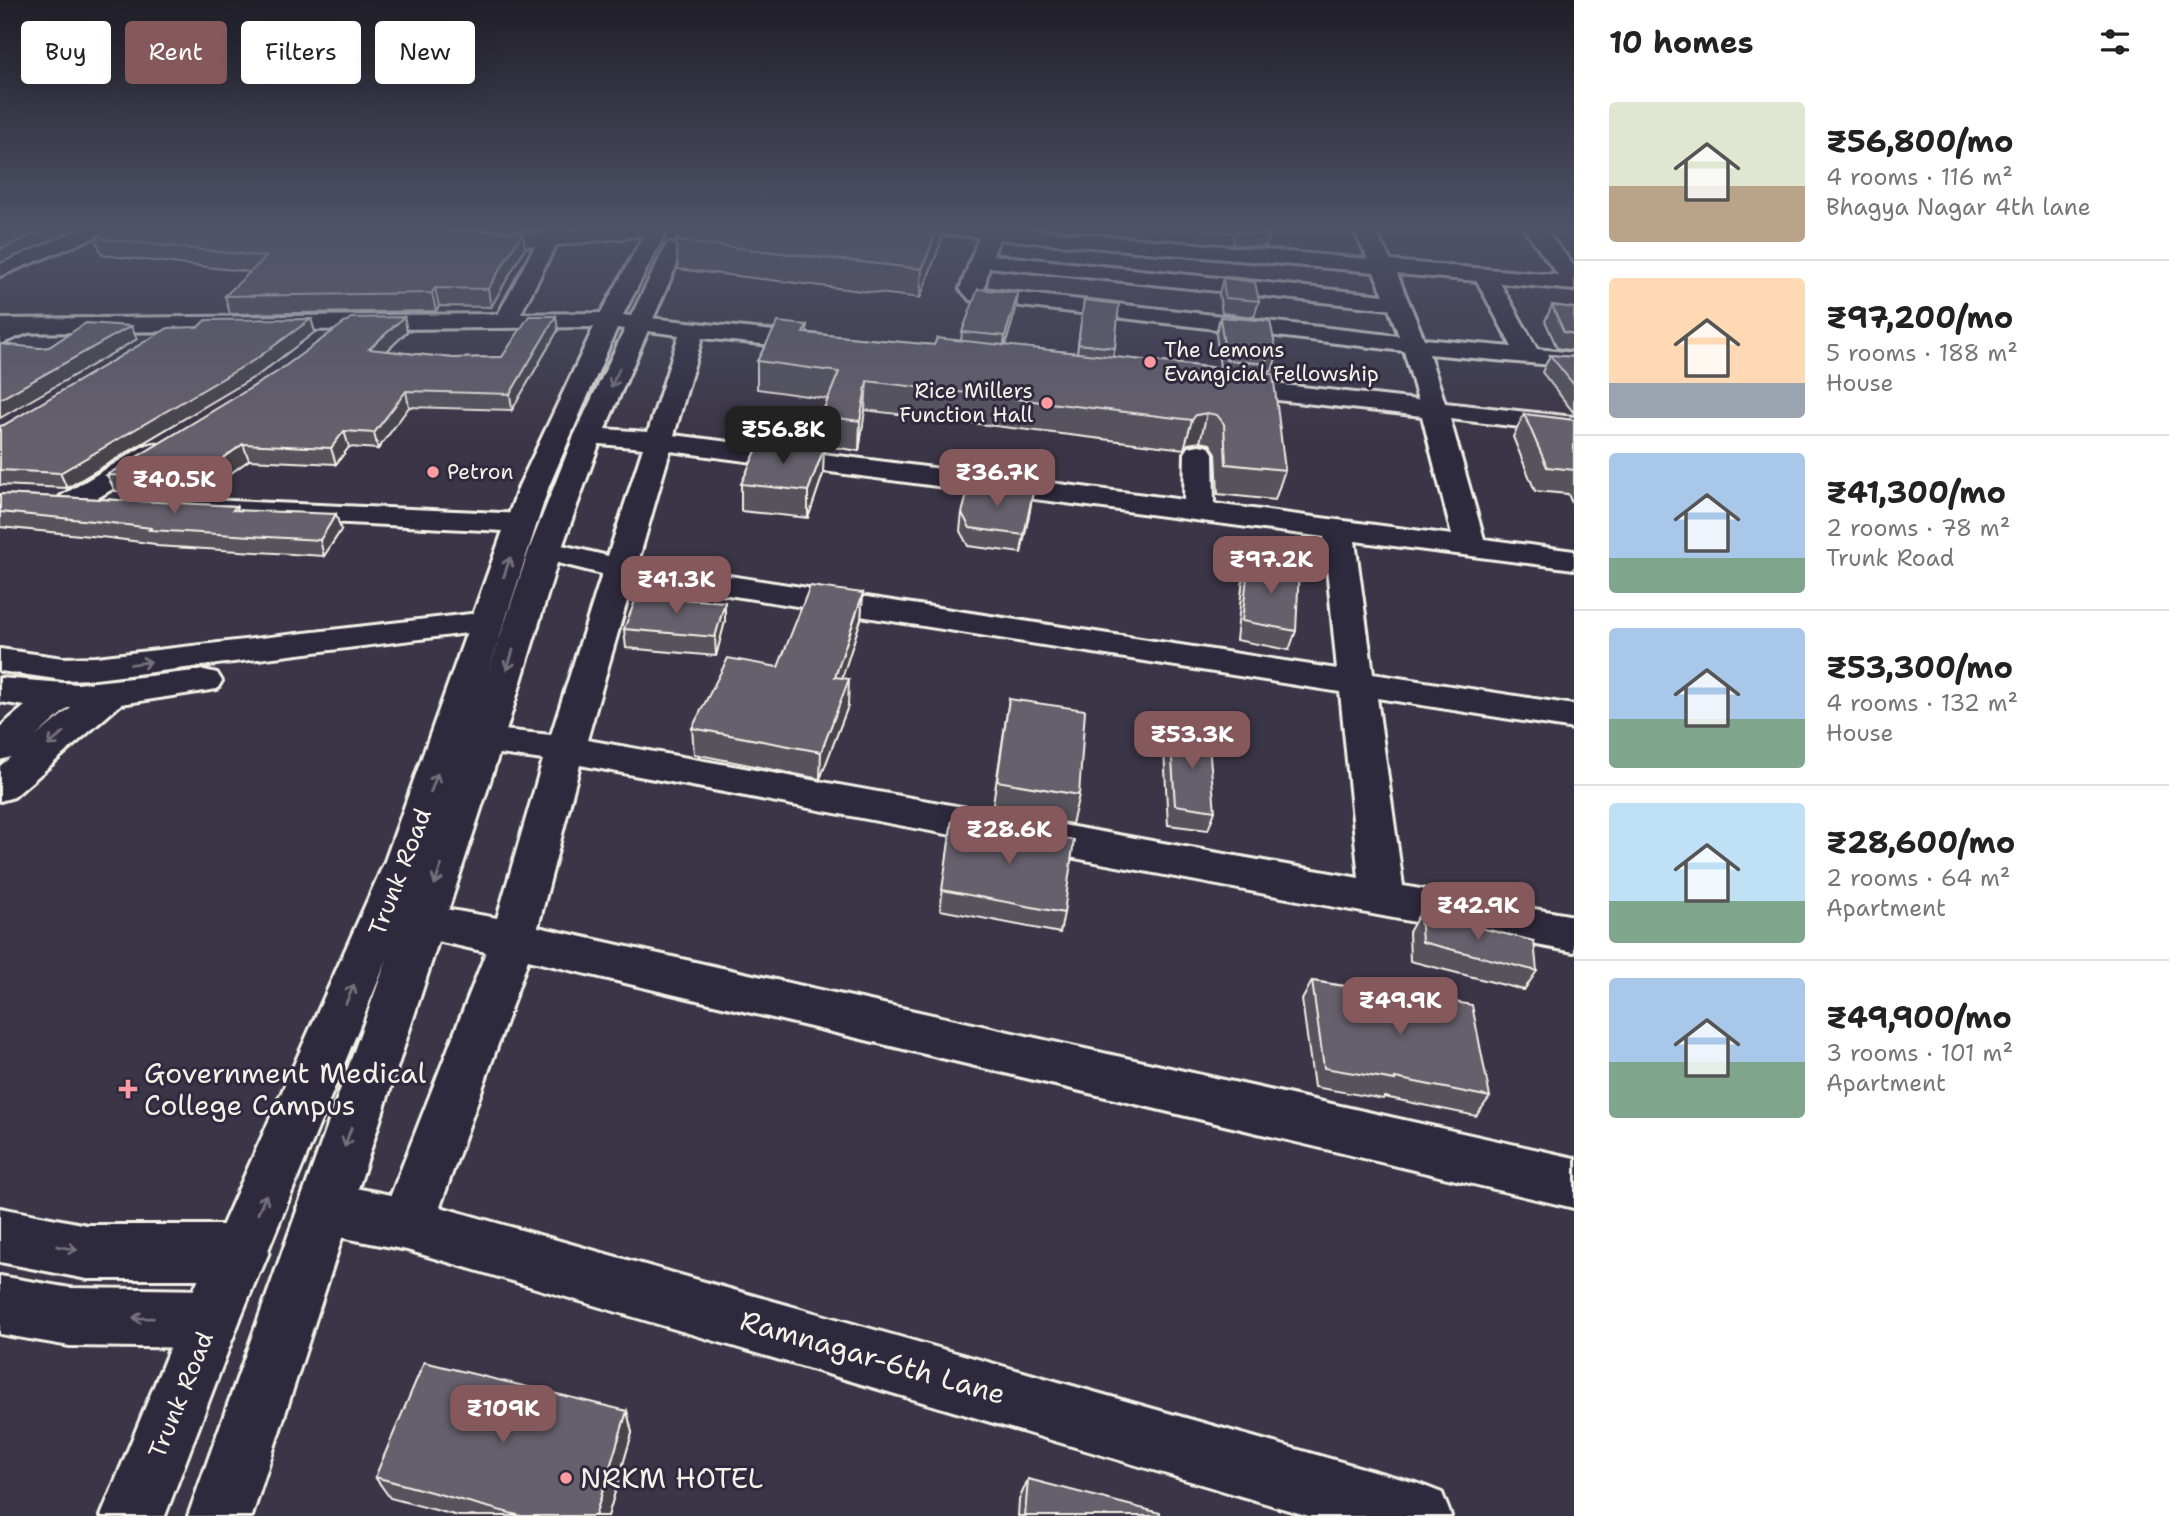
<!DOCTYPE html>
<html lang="en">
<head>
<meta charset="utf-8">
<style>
	:root { --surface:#fff; --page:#f2f2f2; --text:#222; --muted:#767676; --line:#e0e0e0; --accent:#85585c }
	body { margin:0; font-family:"Shantell Sans",sans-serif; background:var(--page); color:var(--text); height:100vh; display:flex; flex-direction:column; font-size:26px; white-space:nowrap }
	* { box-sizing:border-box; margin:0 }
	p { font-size:23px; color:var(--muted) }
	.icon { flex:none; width:38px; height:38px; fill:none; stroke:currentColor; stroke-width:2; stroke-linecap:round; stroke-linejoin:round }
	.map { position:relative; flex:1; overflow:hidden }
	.side { display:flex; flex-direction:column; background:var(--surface); width:595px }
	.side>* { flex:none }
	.top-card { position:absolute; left:21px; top:21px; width:665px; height:63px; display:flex; gap:14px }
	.price { position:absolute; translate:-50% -60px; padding:0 16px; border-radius:14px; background:var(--accent); color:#fff; font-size:23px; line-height:46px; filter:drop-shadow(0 2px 4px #0008) }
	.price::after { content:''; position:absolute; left:50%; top:42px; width:21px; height:16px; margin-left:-10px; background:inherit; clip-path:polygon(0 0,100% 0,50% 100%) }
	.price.on { background:#222; color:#fff }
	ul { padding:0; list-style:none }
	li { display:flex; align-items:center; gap:21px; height:175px; padding:0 35px }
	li+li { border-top:2px solid var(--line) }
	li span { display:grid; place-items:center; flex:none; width:196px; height:140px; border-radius:7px; color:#555 }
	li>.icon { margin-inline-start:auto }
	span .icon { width:84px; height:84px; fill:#fffc; stroke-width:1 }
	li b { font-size:30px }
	h2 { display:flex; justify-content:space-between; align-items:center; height:84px; padding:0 35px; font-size:30px }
	.pill { padding:0 24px; border-radius:7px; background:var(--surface); box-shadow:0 7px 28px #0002; font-size:24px; line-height:63px }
	.pill.on { background:var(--accent); color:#fff }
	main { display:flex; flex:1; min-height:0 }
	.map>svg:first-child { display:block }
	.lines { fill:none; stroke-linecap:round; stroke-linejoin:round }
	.minor-casing { stroke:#f4f1e8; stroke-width:6 }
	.secondary-casing { stroke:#f4f1e8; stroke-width:6 }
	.minor { fill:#2f2a3d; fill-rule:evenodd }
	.secondary { fill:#2f2a3d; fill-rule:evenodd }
	.wall { fill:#57535d; stroke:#f4f1e8; stroke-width:2 }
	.shaded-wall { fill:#47444c; stroke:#f4f1e8; stroke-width:2 }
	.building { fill:#65616c; stroke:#f4f1e8; stroke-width:2 }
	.oneway { stroke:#747079 }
	.poi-dot { fill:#ff9aa2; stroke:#2f2a3d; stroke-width:2.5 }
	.labels { text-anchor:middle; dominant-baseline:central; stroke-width:6; stroke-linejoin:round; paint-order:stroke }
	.far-poi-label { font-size:21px; fill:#f4f1e8; stroke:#2f2a3d; text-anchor:start }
	.street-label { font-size:24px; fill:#f4f1e8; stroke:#2f2a3d }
	.near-poi-label { font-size:28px; fill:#f4f1e8; stroke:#2f2a3d; text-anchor:start }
	.near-street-label { font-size:28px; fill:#f4f1e8; stroke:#2f2a3d }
</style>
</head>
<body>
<main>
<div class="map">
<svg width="1574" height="1516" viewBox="0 0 1574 1516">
	<rect width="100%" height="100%" fill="#3b3647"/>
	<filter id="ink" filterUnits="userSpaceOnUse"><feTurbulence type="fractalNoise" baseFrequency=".0143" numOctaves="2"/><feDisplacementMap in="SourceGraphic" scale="14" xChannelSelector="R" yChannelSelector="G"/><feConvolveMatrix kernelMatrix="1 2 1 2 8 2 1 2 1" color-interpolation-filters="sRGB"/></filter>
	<g filter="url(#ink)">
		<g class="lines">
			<defs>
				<g id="minor">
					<path d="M88,226H115L112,230L0,276V262Z"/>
					<path d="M546,226H566L563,232L622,226L668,228L658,234L556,245L515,325H499L495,320L535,246L472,245L462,239L472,233L542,234Z"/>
					<path d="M908,226H991L1368,259L1352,226H1372L1391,261L1558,275L1522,226H1542L1574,266V290L1500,283L1537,349L1574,353V367L1429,354L1445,403L1574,417V433L1450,419L1484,539L1574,551V569L1355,541L1373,674L1574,705V729L1377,698L1403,886L1574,916V952L580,765L538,927L1574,1158V1208L528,960L440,1207L1419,1484L1442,1493L1451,1516H1309L407,1250L324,1234L305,1226L297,1208L305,1190L324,1182L391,1195L486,952L406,934L400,922L406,910L422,905L497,918L543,760L471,750L465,741L471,732L484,728L551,735L602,574L534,557L529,550L534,543L545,541L608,556L643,448L578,442L574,436L578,430L588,428L648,432L679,335L632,329L628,324L632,319L640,317L822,336L831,338L834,343L831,348L822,350L702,338L674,435L1184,500L1185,453L1189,447L1199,445L1209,447L1213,453L1214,504L1452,535L1422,416L1223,394L1214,391L1210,386L1214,381L1223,378L1418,400L1404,351L970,300L960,289L979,237L918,232ZM999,239L1374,272L1384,295L993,255ZM989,267L1389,309L1399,336L984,289ZM1397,274L1477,281L1512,347L1424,339ZM670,451L1324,537L1337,669L638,562ZM633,580L1340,692L1359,878L587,740Z"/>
					<path d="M20,321L28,323L32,328L28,333L0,344V328Z"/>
					<path d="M154,444L164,446L168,452L164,458L81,508L71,511L61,508L56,502L61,496L144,446Z"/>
					<path d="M187,499L522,514L533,517L537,523L533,529L522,532L176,514L172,508L176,502Z"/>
					<path d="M488,612L500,615L505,622L500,629L96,679L63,680L0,671V649L63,658L96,657Z"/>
					<path d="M204,670L217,673L222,681L217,689L121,704L14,797L0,801V766L11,757L0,760V727L25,706L0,702V678L77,684ZM68,708H71L35,737Z"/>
					<path d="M0,1208L87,1225H241L261,1233L269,1252L261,1271L241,1279H87L0,1262Z"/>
					<path d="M0,1276L70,1288L211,1290L232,1298L240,1319L232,1340L211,1348L70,1346L0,1334Z"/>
				</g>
				<path id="secondary" d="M649,226H669L623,315L631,316L667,244H681L684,248L602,436L561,550L503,741L252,1516H188L387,959L240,1319L165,1516H101L190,1298L385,861L519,486L594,327L0,333V319L601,313ZM617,328L625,329L574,436L529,550L488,673L549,486Z"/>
			</defs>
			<use href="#minor" class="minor-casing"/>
			<use href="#secondary" class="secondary-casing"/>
			<use href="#minor" class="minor"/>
			<use href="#secondary" class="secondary"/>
		</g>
		<g class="wall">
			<path d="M114,226H537L534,231L293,226L525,248L491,307L439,306L436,311L230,314L225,296L250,272L102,255L95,238Z"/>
			<path d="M681,226H943L941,242L920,298L678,269L676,241Z"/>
			<path d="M1202,226H1270L1269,235L1266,247L1233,245L1234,233L1202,230Z"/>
			<path d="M1223,278L1259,301L1254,317L1222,313L1219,294Z"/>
			<path d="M1018,293L1016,309L1005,346L1077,353L1084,300L1115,348L1113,357L1220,368L1216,333L1220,317L1277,355L1272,371H1265V373L1285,470L1275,500L1218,494L1216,453L1210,444L1200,442L1188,444L1184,449L865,410L859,451L820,445L821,416L828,399L757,389V361L807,325V333L934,345L961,341L962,332Z"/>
			<path d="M1552,305L1574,308V351L1557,348L1545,321Z"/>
			<path d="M404,317L407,332L387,351L453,358L502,357L558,330L512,410L409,407L378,449L349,447L336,464L249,460L201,495L115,491L107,475Z"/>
			<path d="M311,319L315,332L261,373L67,488L0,485V486V426L4,425L198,327Z"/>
			<path d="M1573,352H1574V413L1542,372L1550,355L1571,357Z"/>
			<path d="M1524,414L1574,420V508L1568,494L1535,491L1513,437Z"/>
			<path d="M823,474L808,518L741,511V484Z"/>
			<path d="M0,494L236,506L238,510L341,530L324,556L156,546L155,544L110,538L0,527Z"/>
			<path d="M1030,510L1021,553L968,546L960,531L962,513Z"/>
			<path d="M1249,560L1296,631L1289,650L1236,640L1243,579Z"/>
			<path d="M863,593L861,619L842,678L848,706L820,779L694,754L692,728L778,667Z"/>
			<path d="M725,602V621L716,656L626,648L624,629Z"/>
			<path d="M1009,699L1079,795L1072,824L992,810Z"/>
			<path d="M1170,730L1215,811L1208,830L1168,825L1164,750Z"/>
			<path d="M952,821L1064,913L1060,933L940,910Z"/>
			<path d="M1420,913L1537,971L1524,990L1410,961L1409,932Z"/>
			<path d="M1312,981L1393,993L1395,991L1490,1097L1476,1116L1384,1097L1383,1099L1314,1087L1302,1000Z"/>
			<path d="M627,1411L632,1433L608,1516H458L390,1498L375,1477Z"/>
			<path d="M1028,1479L1160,1516H1018L1019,1500Z"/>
		</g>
		<g class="shaded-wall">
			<path d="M53,226H85L0,263V249Z"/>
			<path d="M939,226H943L941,242L920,298L922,269Z"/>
			<path d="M523,232L525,248L491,307L488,289Z"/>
			<path d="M435,288L439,306L436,311L432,293Z"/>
			<path d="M1018,293L1016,309L1003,353L1005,336Z"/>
			<path d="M556,316L558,330L512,410L510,394Z"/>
			<path d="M404,317L407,332L373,364L369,349Z"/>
			<path d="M311,319L315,332L261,373L67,488L60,473Z"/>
			<path d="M131,326L137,339L0,418V399Z"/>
			<path d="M867,381L865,410L859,451L860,421Z"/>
			<path d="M406,391L409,407L378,449L374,433Z"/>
			<path d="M1207,413L1200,442L1188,444L1184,449L1192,420L1196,415Z"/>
			<path d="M344,431L349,447L336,464L331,448Z"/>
			<path d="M243,444L249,460L201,495L194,479Z"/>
			<path d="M824,448L823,474L808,518V491Z"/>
			<path d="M1033,492L1030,510L1021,553L1024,535Z"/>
			<path d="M336,514L341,530L324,556L320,540Z"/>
			<path d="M863,593L861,619L834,703L835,677Z"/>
			<path d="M725,602V621L716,656L715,637Z"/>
			<path d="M849,679L848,706L820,779L821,752Z"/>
			<path d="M627,1411L632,1433L608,1516H595Z"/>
		</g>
		<g class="building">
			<path d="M0,226H53L0,249Z"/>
			<path d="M114,226H292L323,228L523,232L488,289L435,288L432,293L225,296L266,257L95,238Z"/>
			<path d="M681,226H939L922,269L676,241Z"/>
			<path d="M1237,226H1270L1269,235L1236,232Z"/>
			<path d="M1223,278L1255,282L1259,301L1225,298Z"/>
			<path d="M978,289L1018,293L1005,336L962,332Z"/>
			<path d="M1084,300L1119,304L1115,348L1078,344Z"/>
			<path d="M1552,305L1574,308V334L1564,332Z"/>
			<path d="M529,316H556L510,394L406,391L374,433L344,431L331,448L243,444L194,479L107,475L277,372L351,318L404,317L369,349L453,358L502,357Z"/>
			<path d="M1220,317L1270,321L1277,355L1266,354L1267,364L1226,360Z"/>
			<path d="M311,319L256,359L60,473L0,470V426L4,425L168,328L198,327L206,320Z"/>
			<path d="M778,322L807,325L803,333L934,345L937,338L1273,374L1285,470L1226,464L1224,424L1217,415L1207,413L1196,415L1192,420L867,381L860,421L821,416L839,372L757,361Z"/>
			<path d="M86,323L131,326L0,399V344L40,348L49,347Z"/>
			<path d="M1550,355L1574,357V385Z"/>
			<path d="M1524,414L1574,420V470L1547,467Z"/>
			<path d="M761,440L824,448L808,491L741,484Z"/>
			<path d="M970,484L1033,492L1024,535L970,528L962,513Z"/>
			<path d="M0,494L236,506L233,510L336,514L320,540L149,530L151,528L103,522L0,512Z"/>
			<path d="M1249,560L1299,569L1296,631L1242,621Z"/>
			<path d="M810,586L863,593L835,677L849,679L821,752L692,728L728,658L778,667Z"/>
			<path d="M637,596L725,602L715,637L624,629Z"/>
			<path d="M1009,699L1085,710L1079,795L997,781Z"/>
			<path d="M1170,730L1208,735L1215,811L1175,805Z"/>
			<path d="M952,821L1074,840L1064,913L942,890Z"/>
			<path d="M1420,913L1534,941L1537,971L1422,942Z"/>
			<path d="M1312,981L1395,994V991L1472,1005L1490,1097L1395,1078V1080L1324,1068Z"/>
			<path d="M424,1362L627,1411L595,1516H521L375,1477Z"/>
			<path d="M1028,1479L1160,1513V1516H1025Z"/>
		</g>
		<defs><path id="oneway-shaft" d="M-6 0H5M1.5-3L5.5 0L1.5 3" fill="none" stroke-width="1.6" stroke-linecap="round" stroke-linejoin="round" transform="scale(1.75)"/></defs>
		<g class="oneway">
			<use href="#oneway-shaft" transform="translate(615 378) rotate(115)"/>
			<use href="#oneway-shaft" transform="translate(507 567) rotate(-71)"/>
			<use href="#oneway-shaft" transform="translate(510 660) rotate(107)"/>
			<use href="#oneway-shaft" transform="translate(141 663) rotate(-7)"/>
			<use href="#oneway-shaft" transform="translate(56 739) rotate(140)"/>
			<use href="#oneway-shaft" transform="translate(434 783) rotate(-70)"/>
			<use href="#oneway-shaft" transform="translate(438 875) rotate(109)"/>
			<use href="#oneway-shaft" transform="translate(350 994) rotate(-67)"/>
			<use href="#oneway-shaft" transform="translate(348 1137) rotate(109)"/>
			<use href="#oneway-shaft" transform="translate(262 1204) rotate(-67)"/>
			<use href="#oneway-shaft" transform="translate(67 1248) rotate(10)"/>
			<use href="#oneway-shaft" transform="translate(143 1318) rotate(-179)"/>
		</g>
	</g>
	<linearGradient id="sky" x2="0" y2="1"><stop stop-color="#201e27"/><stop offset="0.52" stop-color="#4f5269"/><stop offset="1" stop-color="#4f5269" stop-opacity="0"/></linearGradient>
	<rect width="1574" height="438" fill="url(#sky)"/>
	<g class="poi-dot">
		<circle cx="1150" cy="362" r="7"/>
		<circle cx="1047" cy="403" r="7"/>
		<circle cx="433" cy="472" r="7"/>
		<path d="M124.5 1078.5h7v7h7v7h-7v7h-7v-7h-7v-7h7z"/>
		<circle cx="566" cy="1478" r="7"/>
	</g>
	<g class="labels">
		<g class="far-poi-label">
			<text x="1164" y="350">The Lemons<tspan x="1164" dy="24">Evangicial Fellowship</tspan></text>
			<text x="1033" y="391" text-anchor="end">Rice Millers<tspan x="1033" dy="24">Function Hall</tspan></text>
			<text x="447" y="472">Petron</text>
		</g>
		<g class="street-label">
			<text transform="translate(400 872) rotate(-69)">Trunk Road</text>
			<text transform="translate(181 1395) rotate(-68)">Trunk Road</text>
		</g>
		<g class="near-poi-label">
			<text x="144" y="1073">Government Medical<tspan x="144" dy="32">College Campus</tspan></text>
			<text x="580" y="1478">NRKM HOTEL</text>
		</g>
		<g class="near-street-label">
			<text transform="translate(873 1357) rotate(16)">Ramnagar-6th Lane</text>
		</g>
	</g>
</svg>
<b class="price on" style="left:783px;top:466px">₹56.8K</b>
<b class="price" style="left:997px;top:509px">₹36.7K</b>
<b class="price" style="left:174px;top:516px">₹40.5K</b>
<b class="price" style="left:1271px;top:596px">₹97.2K</b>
<b class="price" style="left:676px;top:616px">₹41.3K</b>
<b class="price" style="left:1192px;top:771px">₹53.3K</b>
<b class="price" style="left:1009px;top:866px">₹28.6K</b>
<b class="price" style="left:1478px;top:942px">₹42.9K</b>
<b class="price" style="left:1400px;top:1037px">₹49.9K</b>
<b class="price" style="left:503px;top:1445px">₹109K</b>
<div class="top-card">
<a class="pill">Buy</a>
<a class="pill on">Rent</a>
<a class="pill">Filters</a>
<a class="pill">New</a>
</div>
</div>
<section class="side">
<h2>10 homes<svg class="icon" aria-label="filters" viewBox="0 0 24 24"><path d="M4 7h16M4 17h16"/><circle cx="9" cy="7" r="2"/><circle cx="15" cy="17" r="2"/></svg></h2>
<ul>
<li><span style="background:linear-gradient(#dfe7d0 60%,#b9a48a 0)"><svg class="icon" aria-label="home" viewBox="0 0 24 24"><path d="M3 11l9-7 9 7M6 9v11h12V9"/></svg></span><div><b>₹56,800/mo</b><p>4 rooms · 116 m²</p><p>Bhagya Nagar 4th lane</p></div></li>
<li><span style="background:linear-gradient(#ffd9b3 75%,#9aa5b1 0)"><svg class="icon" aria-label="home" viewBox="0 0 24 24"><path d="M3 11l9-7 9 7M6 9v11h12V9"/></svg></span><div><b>₹97,200/mo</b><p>5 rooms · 188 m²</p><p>House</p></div></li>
<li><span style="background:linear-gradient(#a9c7e8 75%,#7fa58c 0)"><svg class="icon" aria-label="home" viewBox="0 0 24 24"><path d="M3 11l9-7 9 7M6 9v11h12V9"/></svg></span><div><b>₹41,300/mo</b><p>2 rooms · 78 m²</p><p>Trunk Road</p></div></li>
<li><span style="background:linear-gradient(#a9c7e8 65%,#7fa58c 0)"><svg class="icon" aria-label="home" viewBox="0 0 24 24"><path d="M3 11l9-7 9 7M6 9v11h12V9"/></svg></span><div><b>₹53,300/mo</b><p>4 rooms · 132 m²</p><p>House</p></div></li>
<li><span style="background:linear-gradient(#bfe0f5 70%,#7fa58c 0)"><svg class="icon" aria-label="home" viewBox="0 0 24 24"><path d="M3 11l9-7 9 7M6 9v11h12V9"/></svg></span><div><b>₹28,600/mo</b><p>2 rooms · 64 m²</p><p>Apartment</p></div></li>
<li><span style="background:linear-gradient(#a9c7e8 60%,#7fa58c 0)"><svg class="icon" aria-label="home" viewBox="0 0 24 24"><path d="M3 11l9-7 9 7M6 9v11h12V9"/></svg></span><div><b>₹49,900/mo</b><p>3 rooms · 101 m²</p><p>Apartment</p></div></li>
</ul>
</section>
</main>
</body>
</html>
